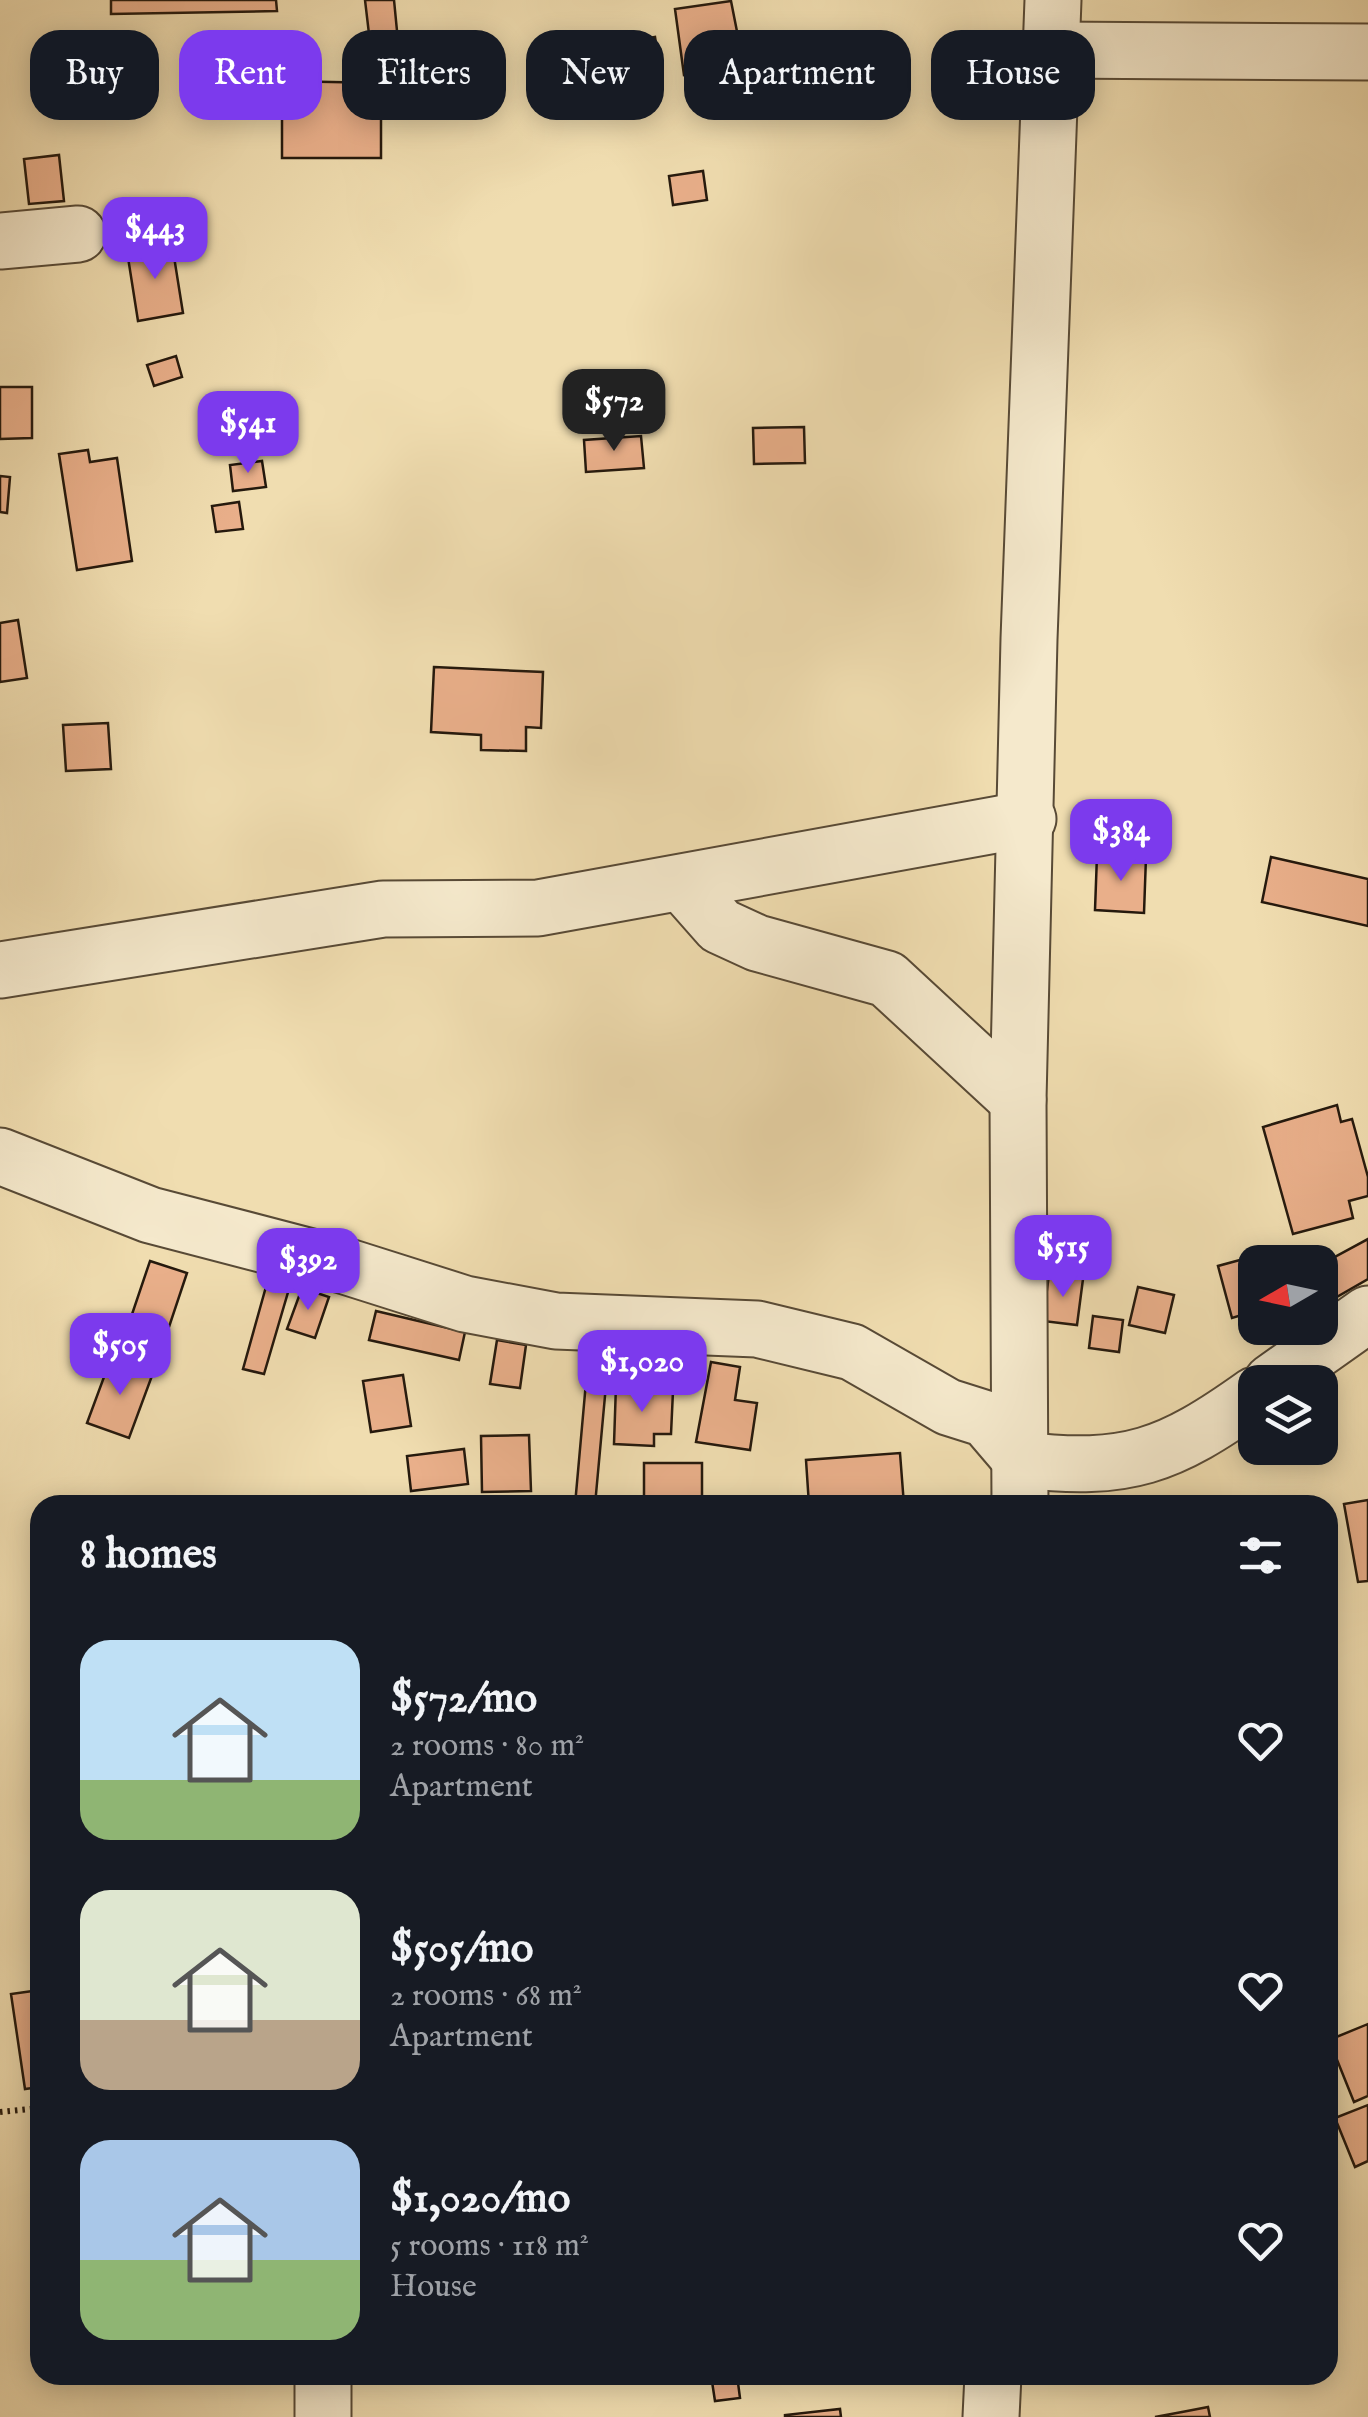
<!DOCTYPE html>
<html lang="en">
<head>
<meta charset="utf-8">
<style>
	:root { --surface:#171b24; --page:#242831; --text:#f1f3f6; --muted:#9ea1a6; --accent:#7c3aed }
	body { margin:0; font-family:"IM FELL English",serif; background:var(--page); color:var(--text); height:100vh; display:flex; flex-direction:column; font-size:38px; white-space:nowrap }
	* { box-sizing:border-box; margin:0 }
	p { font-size:32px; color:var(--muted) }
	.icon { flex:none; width:55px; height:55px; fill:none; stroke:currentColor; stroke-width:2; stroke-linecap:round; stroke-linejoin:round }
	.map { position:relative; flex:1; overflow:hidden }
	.details { position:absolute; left:30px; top:1495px; width:1308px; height:890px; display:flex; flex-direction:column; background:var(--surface); border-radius:30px; box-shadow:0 5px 25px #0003 }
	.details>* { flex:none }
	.guide { position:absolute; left:30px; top:30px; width:1310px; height:90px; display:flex; gap:20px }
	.needle { width:65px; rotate:261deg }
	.tools { position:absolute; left:1238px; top:1245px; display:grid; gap:20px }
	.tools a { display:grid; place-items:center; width:100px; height:100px; border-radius:20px; background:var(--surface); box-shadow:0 5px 25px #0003; font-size:50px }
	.price { position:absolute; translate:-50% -85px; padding:0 22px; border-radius:20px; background:var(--accent); color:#fff; font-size:32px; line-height:65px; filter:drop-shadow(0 2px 5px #0008) }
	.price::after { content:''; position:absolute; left:50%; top:60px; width:30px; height:22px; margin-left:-15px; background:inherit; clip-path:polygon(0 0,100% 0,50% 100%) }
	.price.selected { background:#222; color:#fff }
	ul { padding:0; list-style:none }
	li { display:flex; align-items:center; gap:30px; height:250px; padding:0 50px }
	li span { display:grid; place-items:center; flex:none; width:280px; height:200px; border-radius:30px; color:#555 }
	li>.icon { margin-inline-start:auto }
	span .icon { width:120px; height:120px; fill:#fffc; stroke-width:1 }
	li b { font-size:42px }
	h2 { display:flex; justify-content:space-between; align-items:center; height:120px; padding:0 50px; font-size:42px }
	.chip { padding:0 35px; border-radius:30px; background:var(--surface); box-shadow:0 5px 25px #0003; font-size:35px; line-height:90px }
	.chip.selected { background:var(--accent); color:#fff }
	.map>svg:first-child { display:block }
	.building { fill:#e9af8a; stroke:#25190d; stroke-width:2.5 }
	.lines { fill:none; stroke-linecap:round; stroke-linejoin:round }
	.minor-casing { stroke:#584a36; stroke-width:59 }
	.path { stroke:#25190d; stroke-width:6; stroke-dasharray:2.5 5; stroke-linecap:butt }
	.minor { stroke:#f5e9cc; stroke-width:55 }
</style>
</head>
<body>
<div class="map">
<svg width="1368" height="2417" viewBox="0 0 1368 2417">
	<rect width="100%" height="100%" fill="#f0ddb0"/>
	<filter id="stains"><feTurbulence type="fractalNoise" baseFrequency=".002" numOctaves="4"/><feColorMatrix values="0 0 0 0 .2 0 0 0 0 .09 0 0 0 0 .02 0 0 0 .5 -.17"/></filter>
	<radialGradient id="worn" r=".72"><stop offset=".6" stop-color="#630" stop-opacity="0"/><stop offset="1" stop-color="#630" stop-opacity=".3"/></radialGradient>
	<g class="building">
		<path d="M111,0H276L277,11L111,14Z"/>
		<path d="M365,0H394L397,31L369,34Z"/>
		<path d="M731,1L744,67L684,75L675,9Z"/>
		<path d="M655,37L662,84L626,89L619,43Z"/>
		<path d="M282,81L381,83V158H282Z"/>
		<path d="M59,155L64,201L29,204L24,159Z"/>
		<path d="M703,171L707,200L673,205L669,176Z"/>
		<path d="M172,244L183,313L138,321L127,251Z"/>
		<path d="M176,356L182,377L154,386L147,365Z"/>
		<path d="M0,387H32V438L0,439Z"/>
		<path d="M804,427L805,463L754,464L753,428Z"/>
		<path d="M641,436L644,468L586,472L584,440Z"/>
		<path d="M88,450L90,462L117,458L132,561L77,570L59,454Z"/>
		<path d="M262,461L266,487L233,491L230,465Z"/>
		<path d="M0,476L10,477L7,513L0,512Z"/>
		<path d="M239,502L243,529L216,532L212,506Z"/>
		<path d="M18,620L27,678L0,682V623Z"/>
		<path d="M434,667L543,672L541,728L526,727V751L481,750V735L431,732Z"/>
		<path d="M108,723L111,769L66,771L63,725Z"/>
		<path d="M1097,855L1146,857L1144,913L1095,910Z"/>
		<path d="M1271,857L1368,879V926L1262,902Z"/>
		<path d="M1337,1105L1341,1122L1352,1119L1368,1177V1196L1349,1201L1353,1218L1293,1234L1263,1127Z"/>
		<path d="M1368,1239V1279L1328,1302L1320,1288V1265Z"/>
		<path d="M1284,1248L1288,1262H1255V1311L1232,1318L1218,1266Z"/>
		<path d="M150,1261L187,1273L162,1348L125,1335Z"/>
		<path d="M1049,1274L1083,1279L1077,1325L1043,1321Z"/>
		<path d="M269,1276L291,1282L264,1374L243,1369Z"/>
		<path d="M1138,1287L1174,1295L1165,1333L1129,1325Z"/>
		<path d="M302,1288L329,1297L315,1338L287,1329Z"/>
		<path d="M376,1311L465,1332L459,1360L369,1340Z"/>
		<path d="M1093,1316L1123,1320L1119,1352L1089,1348Z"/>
		<path d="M497,1340L526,1345L520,1388L490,1384Z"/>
		<path d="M111,1358L153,1373L129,1438L87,1423Z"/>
		<path d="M711,1362L740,1367L735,1400L757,1403L750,1450L696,1442Z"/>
		<path d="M587,1371L607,1374L595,1505H575Z"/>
		<path d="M403,1375L411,1426L371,1432L363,1381Z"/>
		<path d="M616,1385L673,1391L671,1434H654V1446L614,1444Z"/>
		<path d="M529,1435L531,1491L482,1492L481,1436Z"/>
		<path d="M464,1449L468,1484L411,1491L407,1456Z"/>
		<path d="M900,1453L904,1505H809L806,1460Z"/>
		<path d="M644,1463H702V1497L644,1498Z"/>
		<path d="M1368,1500V1581L1358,1582L1344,1504Z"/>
		<path d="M40,1990V2087L25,2089L11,1994Z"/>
		<path d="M1368,2024V2096L1354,2102L1329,2040Z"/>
		<path d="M1368,2105V2161L1355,2167L1335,2118Z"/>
		<path d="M711,2375H737L740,2398L715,2401Z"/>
		<path d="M1208,2407L1210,2417H1155L1182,2412Z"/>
		<path d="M840,2409L841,2417H785V2415Z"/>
	</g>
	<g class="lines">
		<defs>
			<g id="minor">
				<path d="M1053,50L1368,52"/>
				<path d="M0,241L78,234"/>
				<path d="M683,884L720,926L757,943L887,979L1018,1100"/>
				<path d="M0,970L383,909L538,908L1028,819"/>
				<path d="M0,1156L150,1215L342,1265L465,1304L556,1321L757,1329L852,1352L948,1407L986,1419L1021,1460C1128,1472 1168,1457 1255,1395"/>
				<path d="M1272,1382L1368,1314"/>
				<path d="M1020,1505L1018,1100L1029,639L1053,0"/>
				<path d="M323,2375V2417"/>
				<path d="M991,2417L993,2375"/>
			</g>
		</defs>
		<use href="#minor" class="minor-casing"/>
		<path class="path" d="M0,2112L40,2108"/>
		<use href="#minor" class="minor"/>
	</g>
	<rect width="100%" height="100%" filter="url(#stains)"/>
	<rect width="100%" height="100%" fill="url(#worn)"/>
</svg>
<div class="tools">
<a><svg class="needle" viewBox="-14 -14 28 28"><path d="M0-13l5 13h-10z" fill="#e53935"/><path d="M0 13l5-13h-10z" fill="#9ea1a6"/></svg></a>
<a><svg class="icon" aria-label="layers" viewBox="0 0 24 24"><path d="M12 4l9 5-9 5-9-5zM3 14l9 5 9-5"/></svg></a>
</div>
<b class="price" style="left:155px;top:282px">$443</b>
<b class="price selected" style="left:614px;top:454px">$572</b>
<b class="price" style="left:248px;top:476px">$541</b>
<b class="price" style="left:1121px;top:884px">$384</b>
<b class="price" style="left:1063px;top:1300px">$515</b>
<b class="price" style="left:308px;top:1313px">$392</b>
<b class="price" style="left:120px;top:1398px">$505</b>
<b class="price" style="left:642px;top:1415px">$1,020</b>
<div class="guide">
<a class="chip">Buy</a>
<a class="chip selected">Rent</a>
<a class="chip">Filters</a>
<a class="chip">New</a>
<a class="chip">Apartment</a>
<a class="chip">House</a>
</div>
<section class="details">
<h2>8 homes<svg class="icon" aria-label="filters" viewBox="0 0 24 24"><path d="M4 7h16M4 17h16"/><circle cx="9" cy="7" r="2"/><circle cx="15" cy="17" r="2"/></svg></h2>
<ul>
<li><span style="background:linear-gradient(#bfe0f5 70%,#8fb573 0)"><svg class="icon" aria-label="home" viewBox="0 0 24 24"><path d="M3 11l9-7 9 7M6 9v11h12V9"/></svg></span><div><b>$572/mo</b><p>2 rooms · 80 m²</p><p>Apartment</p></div><svg class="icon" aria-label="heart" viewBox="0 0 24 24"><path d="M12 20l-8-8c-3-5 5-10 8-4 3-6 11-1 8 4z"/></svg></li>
<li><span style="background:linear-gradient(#dfe7d0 65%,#b9a48a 0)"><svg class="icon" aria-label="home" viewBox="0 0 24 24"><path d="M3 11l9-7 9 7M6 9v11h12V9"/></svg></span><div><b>$505/mo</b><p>2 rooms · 68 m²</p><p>Apartment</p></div><svg class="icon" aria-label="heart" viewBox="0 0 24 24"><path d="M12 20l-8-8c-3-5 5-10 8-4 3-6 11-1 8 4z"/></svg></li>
<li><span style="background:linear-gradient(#a9c7e8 60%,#8fb573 0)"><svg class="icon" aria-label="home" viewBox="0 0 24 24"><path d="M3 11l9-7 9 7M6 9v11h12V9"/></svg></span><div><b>$1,020/mo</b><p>5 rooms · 118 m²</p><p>House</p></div><svg class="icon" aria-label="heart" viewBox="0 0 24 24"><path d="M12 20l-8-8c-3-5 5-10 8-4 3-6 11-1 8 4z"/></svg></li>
</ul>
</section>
</div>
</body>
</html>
